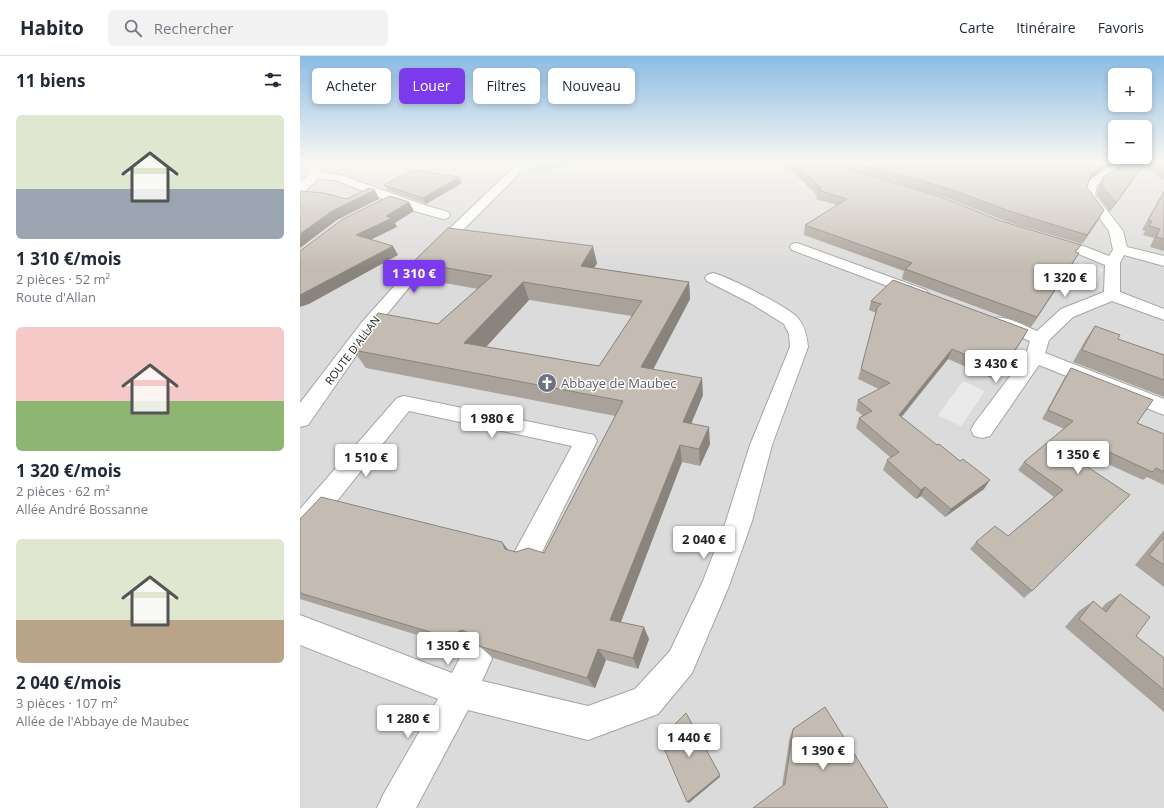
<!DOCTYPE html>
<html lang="fr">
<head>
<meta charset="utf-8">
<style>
	:root { --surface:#fff; --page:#f2f2f3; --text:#1f2937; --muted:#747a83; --line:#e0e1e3; --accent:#7c3aed }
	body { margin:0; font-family:"Open Sans",sans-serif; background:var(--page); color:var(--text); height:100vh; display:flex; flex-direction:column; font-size:15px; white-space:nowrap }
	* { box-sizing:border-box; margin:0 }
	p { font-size:13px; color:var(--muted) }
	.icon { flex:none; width:22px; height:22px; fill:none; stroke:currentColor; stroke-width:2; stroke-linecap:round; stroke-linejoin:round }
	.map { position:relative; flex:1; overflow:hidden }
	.sheet { display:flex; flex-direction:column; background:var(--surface); width:300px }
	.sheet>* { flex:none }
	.hud { position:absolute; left:12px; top:12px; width:380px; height:36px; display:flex; gap:8px }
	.tools { position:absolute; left:808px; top:12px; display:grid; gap:8px }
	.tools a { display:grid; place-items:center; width:44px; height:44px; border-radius:6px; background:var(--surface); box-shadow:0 2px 6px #0003; font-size:20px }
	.price { position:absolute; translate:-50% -34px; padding:0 9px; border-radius:4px; background:#fff; color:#222; font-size:13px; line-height:26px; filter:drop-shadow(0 1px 2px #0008) }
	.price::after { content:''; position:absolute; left:50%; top:24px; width:12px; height:9px; margin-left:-6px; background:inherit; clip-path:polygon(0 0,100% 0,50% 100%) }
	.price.selected { background:var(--accent); color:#fff }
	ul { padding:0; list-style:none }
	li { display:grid; align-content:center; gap:8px; height:212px; padding:0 16px }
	li span { display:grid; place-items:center; height:124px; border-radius:6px; color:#555 }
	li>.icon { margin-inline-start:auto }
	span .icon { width:72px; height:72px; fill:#fffc; stroke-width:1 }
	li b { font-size:17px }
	h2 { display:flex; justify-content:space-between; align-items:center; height:48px; padding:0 16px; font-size:17px }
	.tag { padding:0 14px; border-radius:6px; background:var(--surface); box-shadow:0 2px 6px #0003; font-size:14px; line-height:36px }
	.tag.selected { background:var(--accent); color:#fff }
	header { display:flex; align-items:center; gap:24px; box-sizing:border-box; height:56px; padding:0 20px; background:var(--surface); border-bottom:1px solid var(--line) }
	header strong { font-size:19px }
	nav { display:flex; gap:22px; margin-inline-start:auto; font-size:14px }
	.search { width:280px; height:36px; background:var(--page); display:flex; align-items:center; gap:10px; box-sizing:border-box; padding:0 14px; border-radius:6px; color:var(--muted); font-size:15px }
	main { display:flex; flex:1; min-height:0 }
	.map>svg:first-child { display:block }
	.residential { fill:#dcdbdb }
	.forest { fill:#a0cf97 }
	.parking { fill:#eaeaea }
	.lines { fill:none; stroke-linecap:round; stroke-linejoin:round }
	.minor-casing { stroke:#a5a5a5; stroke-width:2 }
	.minor { fill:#fff; fill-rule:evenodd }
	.wall { fill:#a9a29a; fill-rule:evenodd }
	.shaded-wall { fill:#89847d }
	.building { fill:#c4bcb3; stroke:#89847d; fill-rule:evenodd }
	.labels { text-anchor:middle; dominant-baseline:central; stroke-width:3; stroke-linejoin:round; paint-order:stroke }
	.far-street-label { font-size:11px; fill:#1e1e1e; stroke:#fff }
	.worship-label { font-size:13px; fill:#5b616d; stroke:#fff; text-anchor:start }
</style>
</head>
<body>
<header>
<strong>Habito</strong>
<div class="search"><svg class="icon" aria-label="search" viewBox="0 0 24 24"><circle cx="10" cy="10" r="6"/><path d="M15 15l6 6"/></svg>Rechercher</div>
<nav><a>Carte</a><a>Itinéraire</a><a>Favoris</a></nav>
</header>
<main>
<section class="sheet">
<h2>11 biens<svg class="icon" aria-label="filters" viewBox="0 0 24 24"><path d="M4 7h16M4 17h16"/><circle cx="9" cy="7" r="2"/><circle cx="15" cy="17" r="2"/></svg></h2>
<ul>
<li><span style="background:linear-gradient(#dfe7d0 60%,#9aa5b1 0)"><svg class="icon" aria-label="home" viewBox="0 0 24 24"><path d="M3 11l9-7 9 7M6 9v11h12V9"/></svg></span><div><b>1 310 €/mois</b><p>2 pièces · 52 m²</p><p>Route d'Allan</p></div></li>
<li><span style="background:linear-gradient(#f6c9c9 60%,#8fb573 0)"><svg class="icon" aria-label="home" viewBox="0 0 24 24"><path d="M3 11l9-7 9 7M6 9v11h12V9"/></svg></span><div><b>1 320 €/mois</b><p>2 pièces · 62 m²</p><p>Allée André Bossanne</p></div></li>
<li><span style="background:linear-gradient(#dfe7d0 65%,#b9a48a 0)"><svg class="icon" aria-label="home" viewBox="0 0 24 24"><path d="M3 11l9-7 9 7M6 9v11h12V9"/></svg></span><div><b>2 040 €/mois</b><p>3 pièces · 107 m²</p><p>Allée de l'Abbaye de Maubec</p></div></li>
</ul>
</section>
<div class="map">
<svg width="864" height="752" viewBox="0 0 864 752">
	<rect width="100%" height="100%" fill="#efede3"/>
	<path class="residential" d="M0,107H242L229,117L276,107H864V752H0Z"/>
	<path class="forest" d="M242,107H276L228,117Z"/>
	<g class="parking">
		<path d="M780,206L803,213L792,235L768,228Z"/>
		<path d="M663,325L685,335L661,370L638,359Z"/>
	</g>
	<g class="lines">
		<defs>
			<g id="minor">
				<path d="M7,107H18L20,116L41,119L121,148L148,156L150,159L148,162L143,163L111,154L35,124L18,123L4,136L0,137V126L9,118Z"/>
				<path d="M218,107H230L133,204L106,235L74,274L8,369L0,371V347L62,266L123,198Z"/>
				<path d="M813,107H825L814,119L797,129L795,139L823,175L827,191L864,200V210L824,199L820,207V236L864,253V264L812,245L773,261L749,284L745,297L864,343V359L739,309L690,380L682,382L674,380L671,374L674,368L726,299L730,285L693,270L690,266L693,262C707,259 724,270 737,275L761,253L804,236L805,209L776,197L744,188L742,185L744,182L749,181L786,191L809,200L813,194L809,175L783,139C785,120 802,119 813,107Z"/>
				<path d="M497,187L626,234L628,237L626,240L620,242L614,240L492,194L490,191L492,188Z"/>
				<path d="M413,217C429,221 488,251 498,262C505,271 507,280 508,291L472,389L452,465L429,530L392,617L358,658L288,684L168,654L116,752H77L83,739L138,643L0,589V559L152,617L165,592L176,587L187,592L192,603L182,625L288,650L335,633L370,595L403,525L426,465L450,389L490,291L489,278L484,268L452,248L407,225L405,222L407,219Z"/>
				<path d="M104,340L294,379L297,385L237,506L227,509L217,506L214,497L272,390L109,355L9,480L0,483V453L97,342Z"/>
			</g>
		</defs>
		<use href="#minor" class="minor-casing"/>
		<use href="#minor" class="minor"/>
	</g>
	<g class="wall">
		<path d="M484,107H527L556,116L533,107H811L789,125L787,131L799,163L782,188L708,166L644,141L579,122L701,165L781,189L776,196L773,207L731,271L602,223L604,215L504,179L505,169L537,149L516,143L517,139Z"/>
		<path d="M845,107L810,156L797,139L798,130L803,121L820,111Z"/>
		<path d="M851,107H864V124L847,113Z"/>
		<path d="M159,121L162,127L126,148L87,134L84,129Z"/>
		<path d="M864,134V195L850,191L854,182L843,179L845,175L842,174Z"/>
		<path d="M113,206L297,207L294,212L389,226L390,243L353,313L403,339L391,367L410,388L400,410L382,406L321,566L349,583L338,613L306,604L295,632L193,602L179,590L176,586L163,593L0,543V463L208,494L216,496L244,497L315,360L66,312L53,294L138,268L178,233L122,223ZM229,244L332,260L299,310L186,291Z"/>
		<path d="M571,245L728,274L696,324L648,303L602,361L684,433L645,461L621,440L616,443L583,414L587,404L591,402L556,372L559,362L563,360L556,354L558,344L579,333L558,323L576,257L569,254Z"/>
		<path d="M795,270L818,283L864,299V341L773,306L786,283Z"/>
		<path d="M771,312L837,367L864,378V429L847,421L843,424L788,399L783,408L732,535L724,542L670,493L676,486L708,480L754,441L718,414L724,406L764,373L742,363L765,321Z"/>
		<path d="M864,474V531L835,509Z"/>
		<path d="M820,538L836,580L864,602V656L765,571L779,555L793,545L802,552L805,548Z"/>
		<path d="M493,673L588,752L482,730L490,680Z"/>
	</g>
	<g class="shaded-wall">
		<path d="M805,107H811L786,127L791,118Z"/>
		<path d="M844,107H845L810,156L816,147Z"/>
		<path d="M159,121L162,127L126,148L123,142Z"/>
		<path d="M75,134L79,143L37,164L0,192V178L32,155Z"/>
		<path d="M109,146L114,155L95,167L97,171L62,188L56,179L86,160Z"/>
		<path d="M804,154L799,163L782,188L787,179Z"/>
		<path d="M93,190L98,199L9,248L0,251V239Z"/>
		<path d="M293,190L297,207L285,227L281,210Z"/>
		<path d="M779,197L773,207L731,271L737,261Z"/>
		<path d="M223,226L229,244L173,305L164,287Z"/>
		<path d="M389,226L390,243L345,329L341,311Z"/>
		<path d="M728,274L722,284L696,324L702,314Z"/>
		<path d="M652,293L648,303L595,368L599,359Z"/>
		<path d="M402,322L403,339L385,383L383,366Z"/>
		<path d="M409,371L410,388L400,410L399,393Z"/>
		<path d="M380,389L382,406L317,576L310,564Z"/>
		<path d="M690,424L684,433L645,461L651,453Z"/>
		<path d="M625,431L621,440L616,443L621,434Z"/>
		<path d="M202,486L214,501L205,493Z"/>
		<path d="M344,571L349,583L338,613L333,602Z"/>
		<path d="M162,574L177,586L163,593L147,581Z"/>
		<path d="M298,593L306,604L295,632L287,622Z"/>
		<path d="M420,719V721L389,747L387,746Z"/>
	</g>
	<g class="building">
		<path d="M494,107H527L638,140L701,165L781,189L775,196L779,197L737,261L605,213L612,207L505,169L547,143L518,134L521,132Z"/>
		<path d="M557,107H805L791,118L787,131L804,154L787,179L712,156L647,132L563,109Z"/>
		<path d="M824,107H844L816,147L802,130L803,121L820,111Z"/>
		<path d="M855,107H864V112Z"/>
		<path d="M113,114L159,121L123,142L84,129Z"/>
		<path d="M69,132L75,134L32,155L0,178V135L24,137L47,143Z"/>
		<path d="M864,136V183L856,181L860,173L849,170L852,165L848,164Z"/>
		<path d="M90,140L109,146L86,160L92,162L56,179L93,190L0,239V195L43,163Z"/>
		<path d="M148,172L293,190L281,210L389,226L341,311L402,322L383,366L409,371L399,393L380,389L310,564L344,571L333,602L298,593L287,622L179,590L173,579L162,574L147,581L0,537V463L21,441L202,486L205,493L216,496L228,492L244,497L323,345L53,294L78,257L138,268L192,220L113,206ZM223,226L342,245L299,310L164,287Z"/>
		<path d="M593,224L728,274L702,314L652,293L599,359L637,389L639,388L660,405L663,403L690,424L651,453L625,431L621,434L587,404L599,396L559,362L572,355L558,344L590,327L561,313L577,252L581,248L571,245Z"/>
		<path d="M795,270L820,279L818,283L864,299V324L782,294Z"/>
		<path d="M771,312L853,344L837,367L864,378V416L856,412L852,416L794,389L783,408L830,439L732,535L676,486L695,470L708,480L763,434L724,406L773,365L748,354Z"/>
		<path d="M864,481V509L849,499Z"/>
		<path d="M820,538L850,561L836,580L864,602V634L779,563L793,545L806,556Z"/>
		<path d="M525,651L588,752H453L485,728L493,673Z"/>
		<path d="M386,657L420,719L387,746L360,683Z"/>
	</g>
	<linearGradient id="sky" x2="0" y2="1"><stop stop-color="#8cbce4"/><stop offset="0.5" stop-color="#f8f7f2"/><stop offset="1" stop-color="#f8f7f2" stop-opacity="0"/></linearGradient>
	<rect width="864" height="212" fill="url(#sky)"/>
	<defs>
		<symbol id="church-disc" viewBox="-11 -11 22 22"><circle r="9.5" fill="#6b7280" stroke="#fff"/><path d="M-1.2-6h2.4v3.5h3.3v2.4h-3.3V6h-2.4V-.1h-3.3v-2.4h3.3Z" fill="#fff"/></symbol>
	</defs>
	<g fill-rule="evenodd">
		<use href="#church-disc" x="236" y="316" width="22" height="22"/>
	</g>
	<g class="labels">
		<g class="far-street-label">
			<text transform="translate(52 294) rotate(-53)">ROUTE D'ALLAN</text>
		</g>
		<g class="worship-label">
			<text x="261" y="327">Abbaye de Maubec</text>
		</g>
	</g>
</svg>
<div class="tools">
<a>+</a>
<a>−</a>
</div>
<b class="price selected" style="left:114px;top:238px">1 310 €</b>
<b class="price" style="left:765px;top:242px">1 320 €</b>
<b class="price" style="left:696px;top:328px">3 430 €</b>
<b class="price" style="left:192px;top:383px">1 980 €</b>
<b class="price" style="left:778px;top:419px">1 350 €</b>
<b class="price" style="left:66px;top:422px">1 510 €</b>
<b class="price" style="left:404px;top:504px">2 040 €</b>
<b class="price" style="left:148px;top:610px">1 350 €</b>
<b class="price" style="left:108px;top:683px">1 280 €</b>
<b class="price" style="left:389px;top:702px">1 440 €</b>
<b class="price" style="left:523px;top:715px">1 390 €</b>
<div class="hud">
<a class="tag">Acheter</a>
<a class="tag selected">Louer</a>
<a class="tag">Filtres</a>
<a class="tag">Nouveau</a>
</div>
</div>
</main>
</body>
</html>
